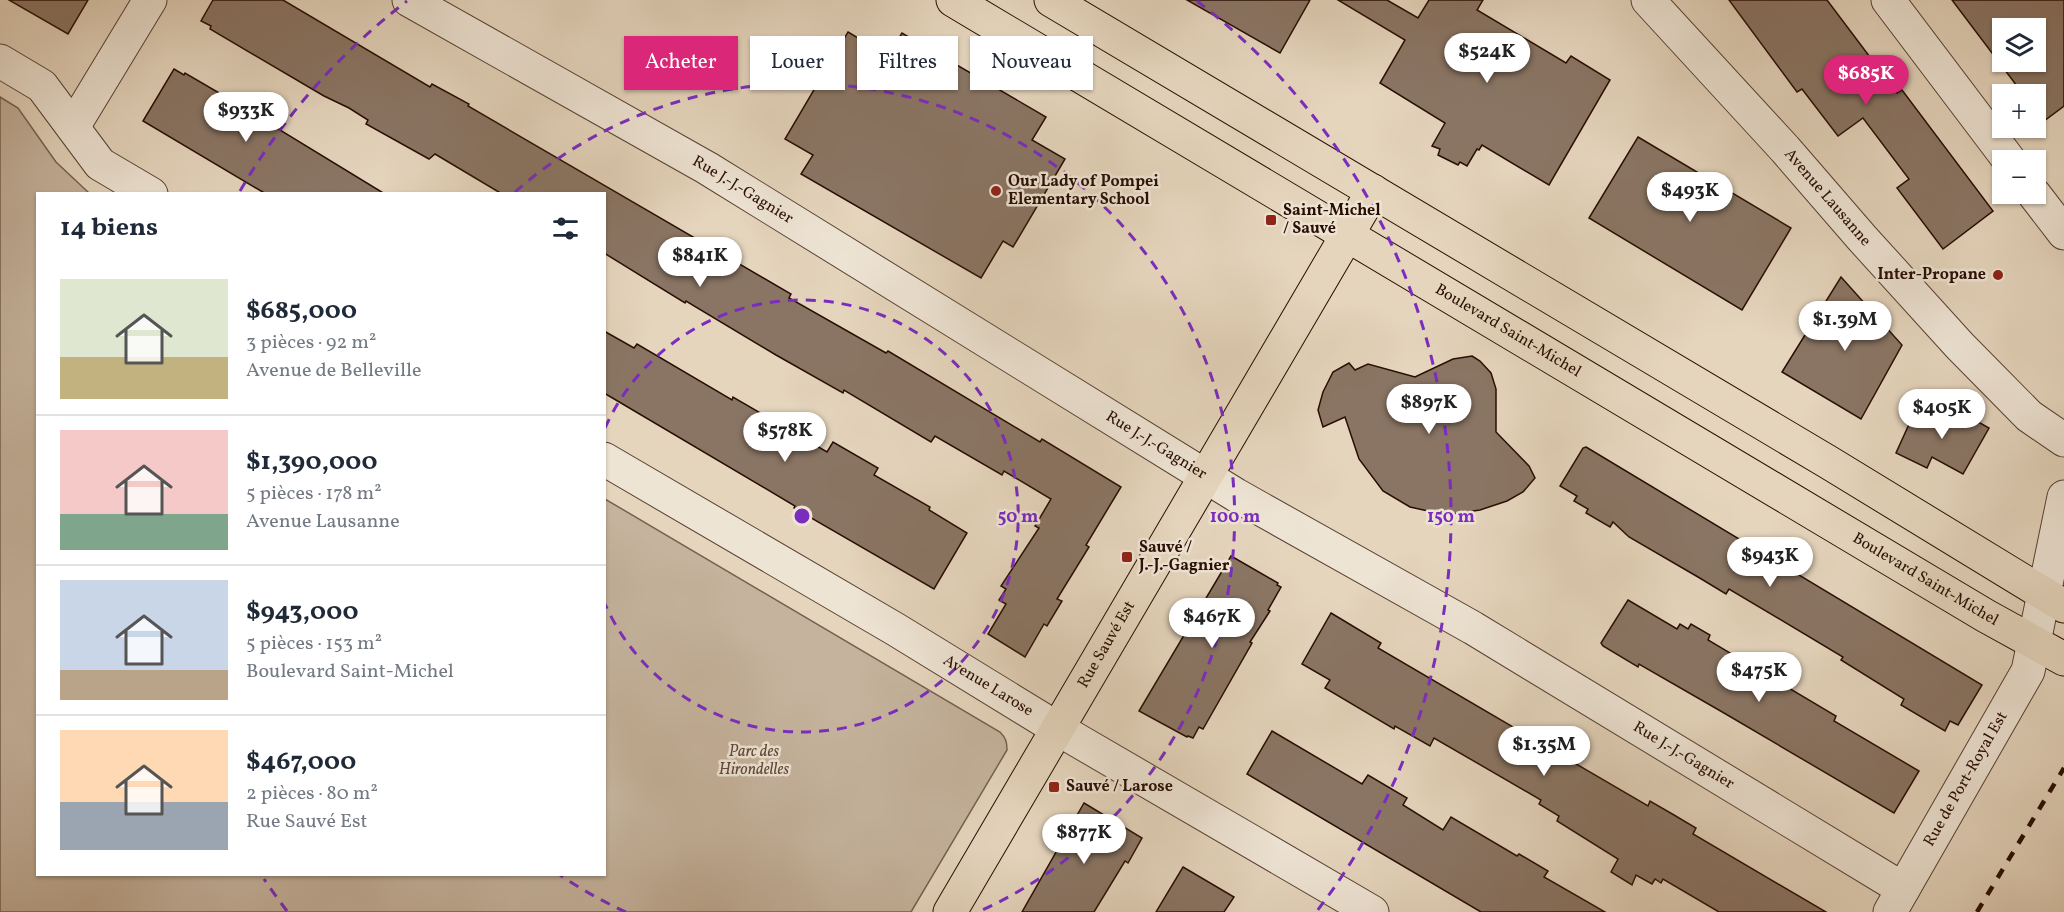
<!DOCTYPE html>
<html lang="fr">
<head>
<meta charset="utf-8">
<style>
	:root { --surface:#fff; --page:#f2f2f3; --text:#1f2937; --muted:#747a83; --line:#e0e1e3; --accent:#db2777 }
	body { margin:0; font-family:Vollkorn,serif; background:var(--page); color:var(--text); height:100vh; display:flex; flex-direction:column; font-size:22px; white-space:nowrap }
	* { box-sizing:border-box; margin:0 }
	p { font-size:20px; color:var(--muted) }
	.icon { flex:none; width:33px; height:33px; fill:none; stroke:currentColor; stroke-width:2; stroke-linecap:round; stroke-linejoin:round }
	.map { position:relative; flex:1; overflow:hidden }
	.side { position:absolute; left:36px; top:192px; width:570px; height:684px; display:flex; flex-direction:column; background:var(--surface); border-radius:0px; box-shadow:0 2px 4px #0004 }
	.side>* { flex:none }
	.guide { position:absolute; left:624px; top:36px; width:570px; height:54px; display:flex; gap:12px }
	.fabs { position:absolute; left:1992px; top:18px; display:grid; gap:12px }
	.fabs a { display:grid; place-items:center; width:54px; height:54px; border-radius:0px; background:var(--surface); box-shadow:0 2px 4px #0004; font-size:30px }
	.price { position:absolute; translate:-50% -51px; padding:0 14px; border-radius:21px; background:#fff; color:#222; font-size:20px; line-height:39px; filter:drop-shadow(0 2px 3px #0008) }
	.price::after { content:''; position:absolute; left:50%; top:36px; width:18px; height:14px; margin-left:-9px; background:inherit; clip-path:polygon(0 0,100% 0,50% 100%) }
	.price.active { background:var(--accent); color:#fff }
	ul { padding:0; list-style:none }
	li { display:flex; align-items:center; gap:18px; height:150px; padding:0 24px }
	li+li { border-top:2px solid var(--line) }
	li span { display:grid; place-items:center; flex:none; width:168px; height:120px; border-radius:0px; color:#555 }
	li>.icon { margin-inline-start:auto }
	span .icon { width:72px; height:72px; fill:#fffc; stroke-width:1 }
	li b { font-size:26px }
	h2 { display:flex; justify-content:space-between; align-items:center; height:72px; padding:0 24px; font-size:26px }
	.chip { padding:0 21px; border-radius:0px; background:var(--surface); box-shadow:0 2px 4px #0004; font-size:21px; line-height:54px }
	.chip.active { background:var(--accent); color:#fff }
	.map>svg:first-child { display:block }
	.green { fill:#c5b39d; stroke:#766050; stroke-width:1.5 }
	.building { fill:#8a7564; stroke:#280d03; stroke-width:1.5; fill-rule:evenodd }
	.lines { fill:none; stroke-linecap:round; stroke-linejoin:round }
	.minor-casing { stroke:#573f32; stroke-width:35 }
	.major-casing { stroke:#280d03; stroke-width:35 }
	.minor { stroke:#eee4d4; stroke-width:33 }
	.major { stroke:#e5d5bd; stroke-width:33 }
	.rail { stroke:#280d03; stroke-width:4.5; stroke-dasharray:10 10; stroke-linecap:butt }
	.ring { fill:none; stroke:#7b2cbf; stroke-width:3; stroke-dasharray:10 8 }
	.poi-dot { fill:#8f2418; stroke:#eee4d4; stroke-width:2 }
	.labels { text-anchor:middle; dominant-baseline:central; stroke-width:5; stroke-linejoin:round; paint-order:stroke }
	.poi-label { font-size:16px; font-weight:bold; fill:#280d03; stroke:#eee4d4; text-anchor:start }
	.street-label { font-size:16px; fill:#280d03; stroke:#eee4d4 }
	.park-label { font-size:16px; font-style:italic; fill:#5f4739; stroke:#eee4d4 }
	.centre { fill:#7b2cbf; stroke:#eee4d4; stroke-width:3 }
	.ring-label { font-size:18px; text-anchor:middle; font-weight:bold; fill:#7b2cbf; stroke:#eee4d4; stroke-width:5; stroke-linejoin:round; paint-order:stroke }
</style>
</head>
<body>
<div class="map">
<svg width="2064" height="912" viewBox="0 0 2064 912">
	<rect width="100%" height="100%" fill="#e5d5bd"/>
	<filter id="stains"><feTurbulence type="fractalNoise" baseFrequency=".00333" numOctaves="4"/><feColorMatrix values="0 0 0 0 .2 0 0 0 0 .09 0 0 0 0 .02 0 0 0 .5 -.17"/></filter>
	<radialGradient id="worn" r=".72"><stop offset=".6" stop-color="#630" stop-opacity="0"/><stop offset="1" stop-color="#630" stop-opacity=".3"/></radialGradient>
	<path class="green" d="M0,97L18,108L56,162L89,193L38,194V874H604L605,499L1000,732C1006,738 1007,742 1007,750L911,912H0Z"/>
	<g class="building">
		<path d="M9,0H88L68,34Z"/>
		<path d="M213,0H283L430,87L432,84L469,104L468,106L791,294L789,298L886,353L888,351L1040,442L1042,439L1121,487L1086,545L1089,547L1057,599L1062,601L1047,626L1044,624L1025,657L988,634L1006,604L999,600L1006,589L1001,586L1039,528L1035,526L1051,499L1004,471L1002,475L935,436L931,442L844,390L843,393L776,355L686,301L685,303L604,253V194H502L435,154L429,159L366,124L368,120L349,108L324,96L210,29L211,26L201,21Z"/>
		<path d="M1187,0H1310L1280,53Z"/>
		<path d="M1338,0H1387L1418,18L1429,0H1483L1477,10L1566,63L1571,56L1610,80L1549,185L1482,145L1479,150L1477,149L1467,166L1460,162L1458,165L1438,155L1440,149L1432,146L1445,123L1380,83L1405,40Z"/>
		<path d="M1729,0H1827L1897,93L1902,90L1993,211L1943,249L1897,188L1909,179L1863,118L1838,136L1802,89L1797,92Z"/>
		<path d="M1952,0H2064V106L2036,127V94H2023ZM2002,28H2036V62H2002Z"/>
		<path d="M848,32L888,56L902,33L1046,117L1032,140L1065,159L1013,247L1003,241L981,278L801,174L813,155L785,139Z"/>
		<path d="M174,69L184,75L185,73L226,97L385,194H266L143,121Z"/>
		<path d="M1638,137L1791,228L1742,310L1589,218Z"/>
		<path d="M1841,277L1902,345L1861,419L1782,372Z"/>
		<path d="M604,331L634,348L637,344L732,400L733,397L827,452L833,442L878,468L874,475L930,507L929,510L967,533L934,589L794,508L795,506L604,393Z"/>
		<path d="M1472,356L1480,361L1491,373L1496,389V432L1529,466L1535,478L1523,492L1507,501L1480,510L1446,515L1410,507L1383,491L1359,459L1345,417L1323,427L1318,410L1323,392L1333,372L1349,363L1355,370L1368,364L1415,377L1453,359Z"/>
		<path d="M1916,409L1951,425L1959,411L1989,428L1963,474L1932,457L1927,468L1896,453Z"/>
		<path d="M1586,447L1982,685L1958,725L1950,721L1945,731L1901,705L1904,699L1841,660L1843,657L1729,589L1726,594L1698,577L1629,537L1613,522L1610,527L1586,513L1588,509L1574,501L1577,496L1560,486L1583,448Z"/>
		<path d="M1231,556L1278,583L1277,585L1281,587L1268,610L1270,611L1250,642L1252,643L1203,729L1199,727L1193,738L1188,736L1187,737L1139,711Z"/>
		<path d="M1628,600L1677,629L1680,624L1688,629L1691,624L1710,635L1708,640L1836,716L1834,721L1919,771L1894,813L1724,713L1639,664L1638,667L1603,646L1601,643Z"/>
		<path d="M1331,613L1381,643L1378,648L1648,806L1650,801L1674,815L1696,828L1693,834L1826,912H1719L1663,879L1661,883L1655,879L1652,884L1636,875L1632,885L1611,872L1618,859L1557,821L1559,816L1539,804L1541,800L1434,738L1430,746L1395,726L1394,729L1325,688L1330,680L1302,664Z"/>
		<path d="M1272,731L1362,784L1368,775L1407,798L1403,805L1443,830L1451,817L1517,856L1519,854L1548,871L1544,877L1605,912H1481L1247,774Z"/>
		<path d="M1084,803L1142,838L1128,863L1125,861L1094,912H1022Z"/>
		<path d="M1183,867L1234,897L1224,912H1156Z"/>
	</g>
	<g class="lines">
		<defs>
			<g id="minor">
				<path id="s1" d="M409,0L707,168L1236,495L1473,628L1903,889"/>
				<path id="s2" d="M1648,0L1785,149L1862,238L1960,346L2029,416L2064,440"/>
				<path d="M1888,0L2009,160"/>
				<path d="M0,61L42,86L100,164L151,194"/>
				<path d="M73,127L150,0"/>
				<path d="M2034,194L2064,233"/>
				<path id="s3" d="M604,459L895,629L1058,729L1372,912"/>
				<path id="s4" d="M1890,912L2028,671L2064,497"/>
			</g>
			<g id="major">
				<path id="s5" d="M953,0L1986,616L2064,659"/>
				<path d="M1051,0L1828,462L2064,606"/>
				<path id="s6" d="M950,912L1373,191"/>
			</g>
		</defs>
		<use href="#minor" class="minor-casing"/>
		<use href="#major" class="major-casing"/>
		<use href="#minor" class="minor"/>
		<use href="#major" class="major"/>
		<path class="rail" d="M1977,912L2064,768"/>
	</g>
	<g class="ring">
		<path d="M605 428A216 216 0 1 1 605 604"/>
		<path d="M626 912A433 433 0 0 1 560 875M515 192A433 433 0 1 1 978 912"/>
		<path d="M287 911A649 649 0 0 1 264 879M240 191A649 649 0 0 1 407 1M1197 1A649 649 0 0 1 1317 911"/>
	</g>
	<g class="poi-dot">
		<circle cx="996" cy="191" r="6"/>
		<rect x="1265" y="214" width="12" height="12" rx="3"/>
		<circle cx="1998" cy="275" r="6"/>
		<rect x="1121" y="551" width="12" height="12" rx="3"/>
		<rect x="1048" y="781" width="12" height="12" rx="3"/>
	</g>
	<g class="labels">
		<g class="poi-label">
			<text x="1008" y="182">Our Lady of Pompei<tspan x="1008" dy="18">Elementary School</tspan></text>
			<text x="1283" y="211">Saint-Michel<tspan x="1283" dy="18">/ Sauvé</tspan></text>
			<text x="1986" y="275" text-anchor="end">Inter-Propane</text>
			<text x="1139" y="548">Sauvé /<tspan x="1139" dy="18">J.-J.-Gagnier</tspan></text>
			<text x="1066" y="787">Sauvé / Larose</text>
		</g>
		<g class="street-label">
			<text stroke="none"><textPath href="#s1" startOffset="384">Rue J.-J.-Gagnier</textPath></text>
			<text stroke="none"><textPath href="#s2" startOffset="267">Avenue Lausanne</textPath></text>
			<text stroke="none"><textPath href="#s5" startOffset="646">Boulevard Saint-Michel</textPath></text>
			<text stroke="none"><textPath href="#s1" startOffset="870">Rue J.-J.-Gagnier</textPath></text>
			<text stroke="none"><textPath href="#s5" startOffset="1132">Boulevard Saint-Michel</textPath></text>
			<text stroke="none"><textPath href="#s6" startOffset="310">Rue Sauvé Est</textPath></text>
			<text stroke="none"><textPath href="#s3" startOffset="446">Avenue Larose</textPath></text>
			<text stroke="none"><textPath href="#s1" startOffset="1482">Rue J.-J.-Gagnier</textPath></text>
			<text stroke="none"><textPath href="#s4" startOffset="153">Rue de Port-Royal Est</textPath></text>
		</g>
		<g class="park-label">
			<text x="754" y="752">Parc des<tspan x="754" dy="18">Hirondelles</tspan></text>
		</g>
	</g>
	<circle cx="802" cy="516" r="9" class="centre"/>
	<g class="ring-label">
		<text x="1018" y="522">50 m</text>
		<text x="1235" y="522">100 m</text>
		<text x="1451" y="522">150 m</text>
	</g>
	<rect width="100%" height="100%" filter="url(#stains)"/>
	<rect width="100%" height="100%" fill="url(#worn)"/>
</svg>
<div class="fabs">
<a><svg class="icon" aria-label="layers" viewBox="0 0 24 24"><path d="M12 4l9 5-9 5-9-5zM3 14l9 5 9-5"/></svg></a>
<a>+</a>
<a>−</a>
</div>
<b class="price" style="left:1487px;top:84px">$524K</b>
<b class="price active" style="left:1866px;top:106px">$685K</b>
<b class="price" style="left:246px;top:143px">$933K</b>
<b class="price" style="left:1690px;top:223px">$493K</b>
<b class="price" style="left:700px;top:288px">$841K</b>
<b class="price" style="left:1845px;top:352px">$1.39M</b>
<b class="price" style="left:1429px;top:435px">$897K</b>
<b class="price" style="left:1942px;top:440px">$405K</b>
<b class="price" style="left:785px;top:463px">$578K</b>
<b class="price" style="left:1770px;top:588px">$943K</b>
<b class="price" style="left:1212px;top:649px">$467K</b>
<b class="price" style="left:1759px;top:703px">$475K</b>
<b class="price" style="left:1544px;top:777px">$1.35M</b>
<b class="price" style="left:1084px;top:865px">$877K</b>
<div class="guide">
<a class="chip active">Acheter</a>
<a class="chip">Louer</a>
<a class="chip">Filtres</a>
<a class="chip">Nouveau</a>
</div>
<section class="side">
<h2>14 biens<svg class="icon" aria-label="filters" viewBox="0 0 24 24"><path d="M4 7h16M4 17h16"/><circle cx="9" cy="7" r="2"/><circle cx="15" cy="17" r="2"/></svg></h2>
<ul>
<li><span style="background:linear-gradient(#dfe7d0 65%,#c2b280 0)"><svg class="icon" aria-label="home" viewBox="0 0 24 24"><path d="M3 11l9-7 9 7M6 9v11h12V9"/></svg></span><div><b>$685,000</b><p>3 pièces · 92 m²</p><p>Avenue de Belleville</p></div></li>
<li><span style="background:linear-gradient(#f6c9c9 70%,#7fa58c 0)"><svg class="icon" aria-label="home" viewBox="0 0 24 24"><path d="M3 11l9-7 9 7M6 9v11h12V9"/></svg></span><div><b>$1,390,000</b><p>5 pièces · 178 m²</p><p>Avenue Lausanne</p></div></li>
<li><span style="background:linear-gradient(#c9d6e8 75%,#b9a48a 0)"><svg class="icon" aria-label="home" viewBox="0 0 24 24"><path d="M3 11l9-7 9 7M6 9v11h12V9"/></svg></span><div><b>$943,000</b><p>5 pièces · 153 m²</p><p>Boulevard Saint-Michel</p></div></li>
<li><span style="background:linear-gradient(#ffd9b3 60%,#9aa5b1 0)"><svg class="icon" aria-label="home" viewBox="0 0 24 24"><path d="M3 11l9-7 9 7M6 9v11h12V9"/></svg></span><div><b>$467,000</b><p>2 pièces · 80 m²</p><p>Rue Sauvé Est</p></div></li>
</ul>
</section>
</div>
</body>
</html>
